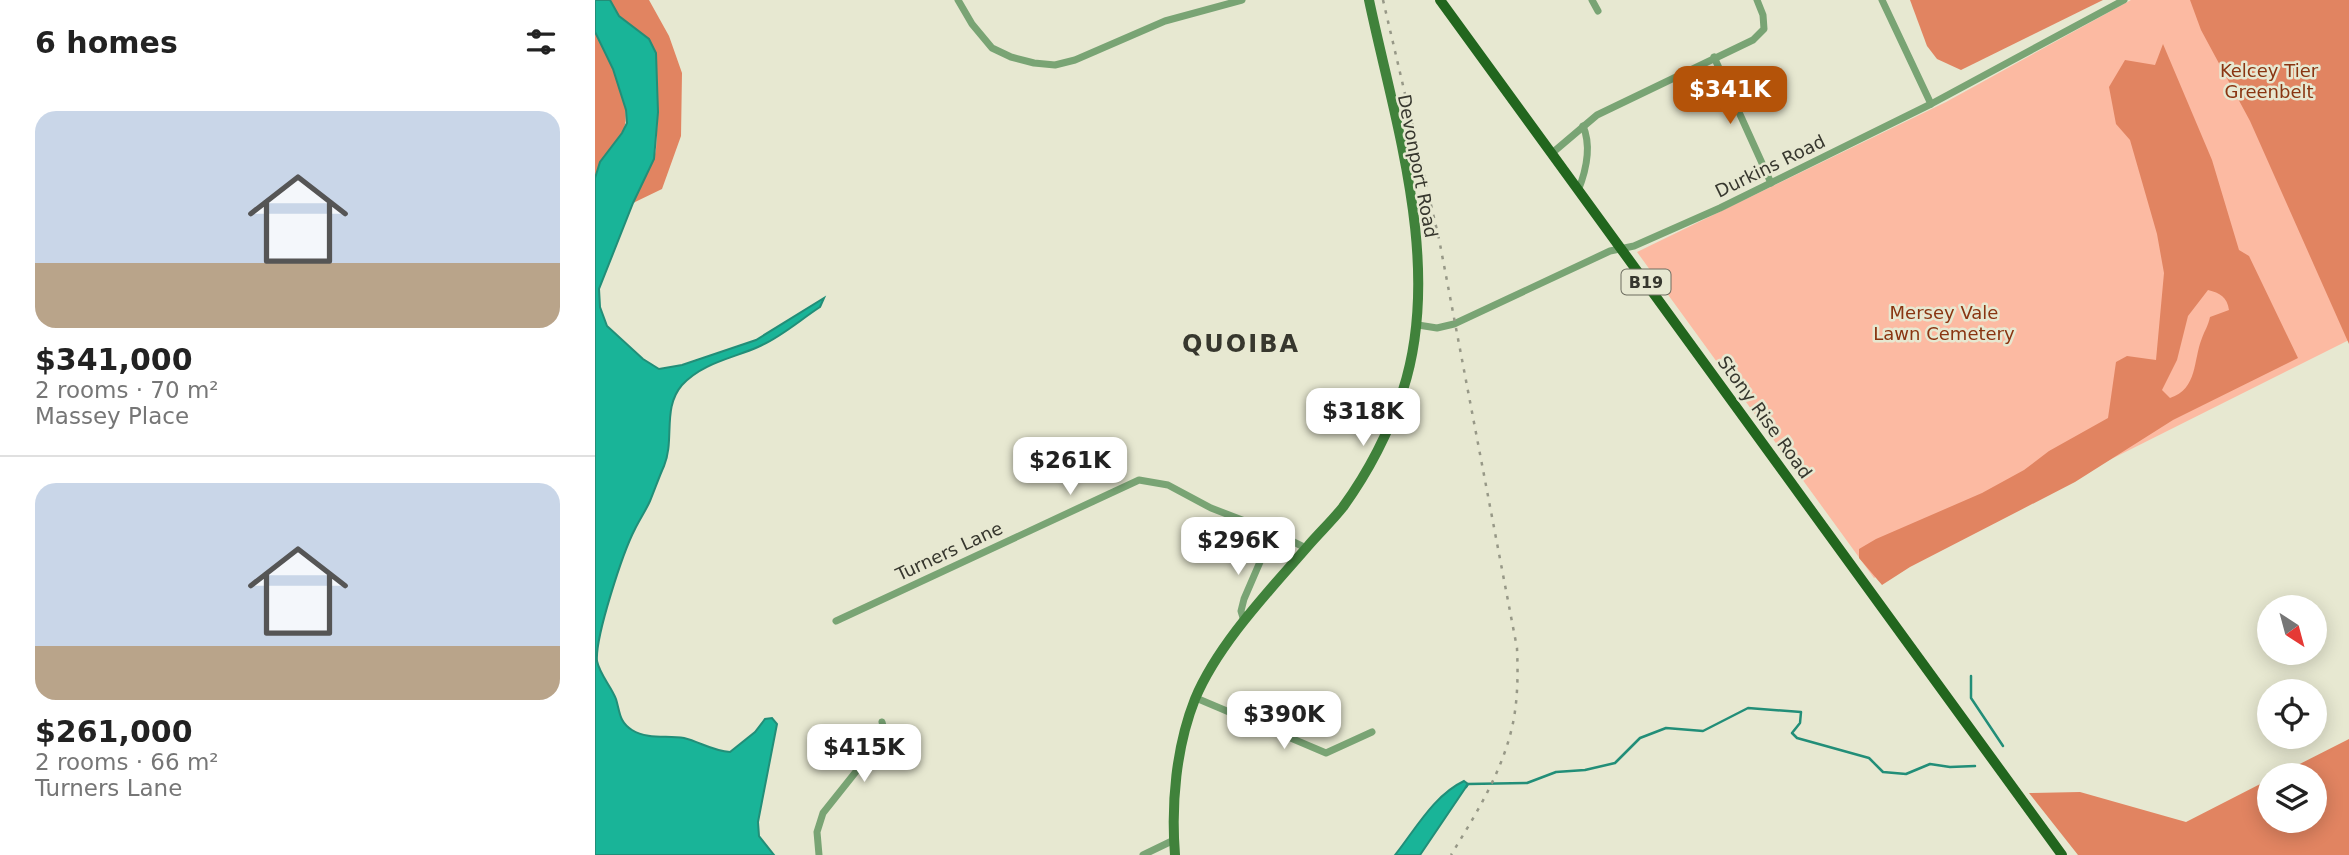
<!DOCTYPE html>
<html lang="en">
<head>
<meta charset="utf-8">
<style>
	:root { --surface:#fff; --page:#f6f6f6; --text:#222; --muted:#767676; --line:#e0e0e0; --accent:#b45309 }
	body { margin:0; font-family:"DejaVu Sans",sans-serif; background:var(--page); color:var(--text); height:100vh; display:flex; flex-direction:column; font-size:26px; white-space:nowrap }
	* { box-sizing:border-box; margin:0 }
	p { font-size:23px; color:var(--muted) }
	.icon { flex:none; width:38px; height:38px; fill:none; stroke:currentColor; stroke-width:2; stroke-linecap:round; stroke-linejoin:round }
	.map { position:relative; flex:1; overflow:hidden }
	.side { display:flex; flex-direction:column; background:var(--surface); width:595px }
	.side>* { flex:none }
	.needle { width:46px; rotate:144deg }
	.buttons { position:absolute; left:1662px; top:595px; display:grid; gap:14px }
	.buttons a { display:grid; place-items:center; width:70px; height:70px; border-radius:50%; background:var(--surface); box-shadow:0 4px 18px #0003; font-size:35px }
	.price { position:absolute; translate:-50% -60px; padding:0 16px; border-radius:14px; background:#fff; color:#222; font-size:23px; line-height:46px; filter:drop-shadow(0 2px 4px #0008) }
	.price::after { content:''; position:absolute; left:50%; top:42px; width:21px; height:16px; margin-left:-10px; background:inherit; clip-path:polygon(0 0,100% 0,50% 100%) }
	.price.active { background:var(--accent); color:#fff }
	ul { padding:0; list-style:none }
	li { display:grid; align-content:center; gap:14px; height:371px; padding:0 35px }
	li+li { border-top:2px solid var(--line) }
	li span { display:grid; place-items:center; height:217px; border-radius:21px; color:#555 }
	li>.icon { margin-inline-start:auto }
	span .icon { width:126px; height:126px; fill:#fffc; stroke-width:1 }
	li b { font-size:30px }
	h2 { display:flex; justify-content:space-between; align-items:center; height:84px; padding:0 35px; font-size:30px }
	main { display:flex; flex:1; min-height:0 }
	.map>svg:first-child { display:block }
	.green { fill:#fcbaa2 }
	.forest { fill:#e18461; fill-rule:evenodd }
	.water { fill:#19b498; stroke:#228e78; stroke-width:2 }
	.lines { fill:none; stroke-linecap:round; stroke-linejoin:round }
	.stream { stroke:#228e78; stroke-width:2.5 }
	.street { stroke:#79a474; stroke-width:7 }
	.secondary { stroke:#40823b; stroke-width:10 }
	.primary { stroke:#22661e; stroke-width:10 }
	.rail { stroke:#979887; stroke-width:2.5; stroke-dasharray:3.5 7; stroke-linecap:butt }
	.labels { text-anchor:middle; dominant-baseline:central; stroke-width:5; stroke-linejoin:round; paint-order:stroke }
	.shield { fill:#e7e8d1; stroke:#6c6c5f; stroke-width:2 }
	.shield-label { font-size:16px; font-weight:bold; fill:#37372e }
	.park-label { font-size:18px; fill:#893511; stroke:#e7e8d1 }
	.street-label { font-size:18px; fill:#37372e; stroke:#e7e8d1 }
	.district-label { font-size:24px; font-weight:bold; letter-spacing:2px; fill:#37372e; stroke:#e7e8d1 }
</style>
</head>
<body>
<main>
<section class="side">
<h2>6 homes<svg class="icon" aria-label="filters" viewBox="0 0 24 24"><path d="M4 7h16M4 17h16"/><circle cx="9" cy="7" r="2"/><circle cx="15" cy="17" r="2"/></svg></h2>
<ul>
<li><span style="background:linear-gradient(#c9d6e8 70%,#b9a48a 0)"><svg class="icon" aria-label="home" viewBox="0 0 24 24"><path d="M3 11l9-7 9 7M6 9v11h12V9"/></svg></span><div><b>$341,000</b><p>2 rooms · 70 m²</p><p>Massey Place</p></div></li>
<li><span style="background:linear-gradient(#c9d6e8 75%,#b9a48a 0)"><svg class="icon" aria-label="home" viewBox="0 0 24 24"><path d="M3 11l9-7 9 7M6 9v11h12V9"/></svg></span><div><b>$261,000</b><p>2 rooms · 66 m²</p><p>Turners Lane</p></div></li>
</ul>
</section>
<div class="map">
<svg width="1754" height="855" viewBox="0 0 1754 855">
	<rect width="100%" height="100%" fill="#e7e8d1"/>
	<path class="green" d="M1536,0H1754V340L1279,578L1042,252L1351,102Z"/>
	<g class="forest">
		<path d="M15,0H54L74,36L87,73L86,136L67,189L38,203L59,159L61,149L63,112L61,53L38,28L24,16Z"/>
		<path d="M1315,0H1508L1366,70L1342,59L1332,46Z"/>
		<path d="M1595,0H1754V344L1655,121L1606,30Z"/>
		<path d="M0,32C11,54 40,108 28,131C20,148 6,158 0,178Z"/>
		<path d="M1568,44L1617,160L1644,250L1654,256L1703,358L1578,420L1480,482L1315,567L1287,585L1264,558V549L1281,539L1387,493L1429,470L1454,451L1513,418L1521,362L1532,356L1561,360L1569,273L1562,234L1535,140L1521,124L1514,87L1530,60L1560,65ZM1613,290C1625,293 1632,297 1634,310L1615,317C1613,326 1610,330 1607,338C1598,360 1603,389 1575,398L1567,390L1582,360L1593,316Z"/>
		<path d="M1754,739V855H1483L1434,793L1485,792L1591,822L1675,779V821H1720V775H1683Z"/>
	</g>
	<g class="water">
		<path d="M0,0H15L24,16L54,39L61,53L63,112L59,159L38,203L4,289L5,307L12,326L48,359L64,369L87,365L161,340L229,298L225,307C205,320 185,338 163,347C138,358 107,363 87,385C67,408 80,440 69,466C64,477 60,489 55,501C51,510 45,519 40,529C28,552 0,637 2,661C5,675 16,686 21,699C25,712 24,722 37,730C53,740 72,735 89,738C105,742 118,751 135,752L160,732L170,719L177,718L182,724L163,822L164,836L179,855H0V178L5,162L27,133L32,123L31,110L18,69L0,32Z"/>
		<path d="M869,781L873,784L825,855H800C820,830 839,795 869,781Z"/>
	</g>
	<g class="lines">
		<g class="stream">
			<path d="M1376,676V698L1408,746"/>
			<path d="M871,787L873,784L932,783L961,772L990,770L1020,763L1045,738L1071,728L1108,731L1153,708L1206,712L1205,723L1197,733L1202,738L1274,758L1288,772L1311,774L1335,764L1355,767L1380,766"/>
		</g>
		<g class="street">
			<path d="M363,0L377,24L397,48L416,57L439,63L460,65L480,60L570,21L647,0"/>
			<path d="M997,0L1003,11"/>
			<path d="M1287,0L1336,104"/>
			<path d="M1119,57L1176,183"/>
			<path d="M956,154L1002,115L1158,40L1169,29L1168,15L1162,0"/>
			<path d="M983,191C991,171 997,147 988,126"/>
			<path d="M823,325L842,328L859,324L1015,251L1039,246L1125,208L1336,104L1529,0"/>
			<path d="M241,621L544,480L573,485L616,508L678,532L711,548"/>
			<path d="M649,621L646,611L649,599L678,532"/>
			<path d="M601,698L731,753L777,732"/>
			<path d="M224,855L222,832L228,813L287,739L289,730L287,722"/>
			<path d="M548,855L579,840"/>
		</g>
		<path class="secondary" d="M580,855C576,804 581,747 600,699C623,644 674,591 713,546C724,533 737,521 748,507C774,471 794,432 808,390C848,266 800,123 774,0"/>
		<path class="primary" d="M845,0L1467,855"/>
		<path class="rail" d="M788,0L844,239L922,648C923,673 923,698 918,723C908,771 881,814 856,855"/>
	</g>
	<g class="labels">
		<rect class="shield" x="1026.5" y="269.5" width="49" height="25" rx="5"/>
		<g class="shield-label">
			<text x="1051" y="282">B19</text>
		</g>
		<g class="park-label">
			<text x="1674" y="70">Kelcey Tier<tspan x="1674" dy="21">Greenbelt</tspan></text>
			<text x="1349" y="312">Mersey Vale<tspan x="1349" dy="21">Lawn Cemetery</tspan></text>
		</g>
		<g class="street-label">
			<text transform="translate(823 166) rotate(79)">Devonport Road</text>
			<text transform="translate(1175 166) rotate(-26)">Durkins Road</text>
			<text transform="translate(1170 417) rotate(54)">Stony Rise Road</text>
			<text transform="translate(354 551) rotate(-25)">Turners Lane</text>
		</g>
		<g class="district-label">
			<text x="646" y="344">QUOIBA</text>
		</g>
	</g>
</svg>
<div class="buttons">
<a><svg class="needle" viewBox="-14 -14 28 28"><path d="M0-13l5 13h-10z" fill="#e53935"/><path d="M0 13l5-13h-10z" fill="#767676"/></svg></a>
<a><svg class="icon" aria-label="locate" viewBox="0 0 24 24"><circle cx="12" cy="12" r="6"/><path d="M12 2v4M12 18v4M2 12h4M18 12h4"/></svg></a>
<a><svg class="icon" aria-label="layers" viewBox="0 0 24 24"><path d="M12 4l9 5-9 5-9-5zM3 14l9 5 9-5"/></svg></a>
</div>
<b class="price active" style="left:1135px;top:126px">$341K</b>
<b class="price" style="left:768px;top:448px">$318K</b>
<b class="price" style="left:475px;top:497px">$261K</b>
<b class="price" style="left:643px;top:577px">$296K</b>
<b class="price" style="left:689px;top:751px">$390K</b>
<b class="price" style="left:269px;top:784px">$415K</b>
</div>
</main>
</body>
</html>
